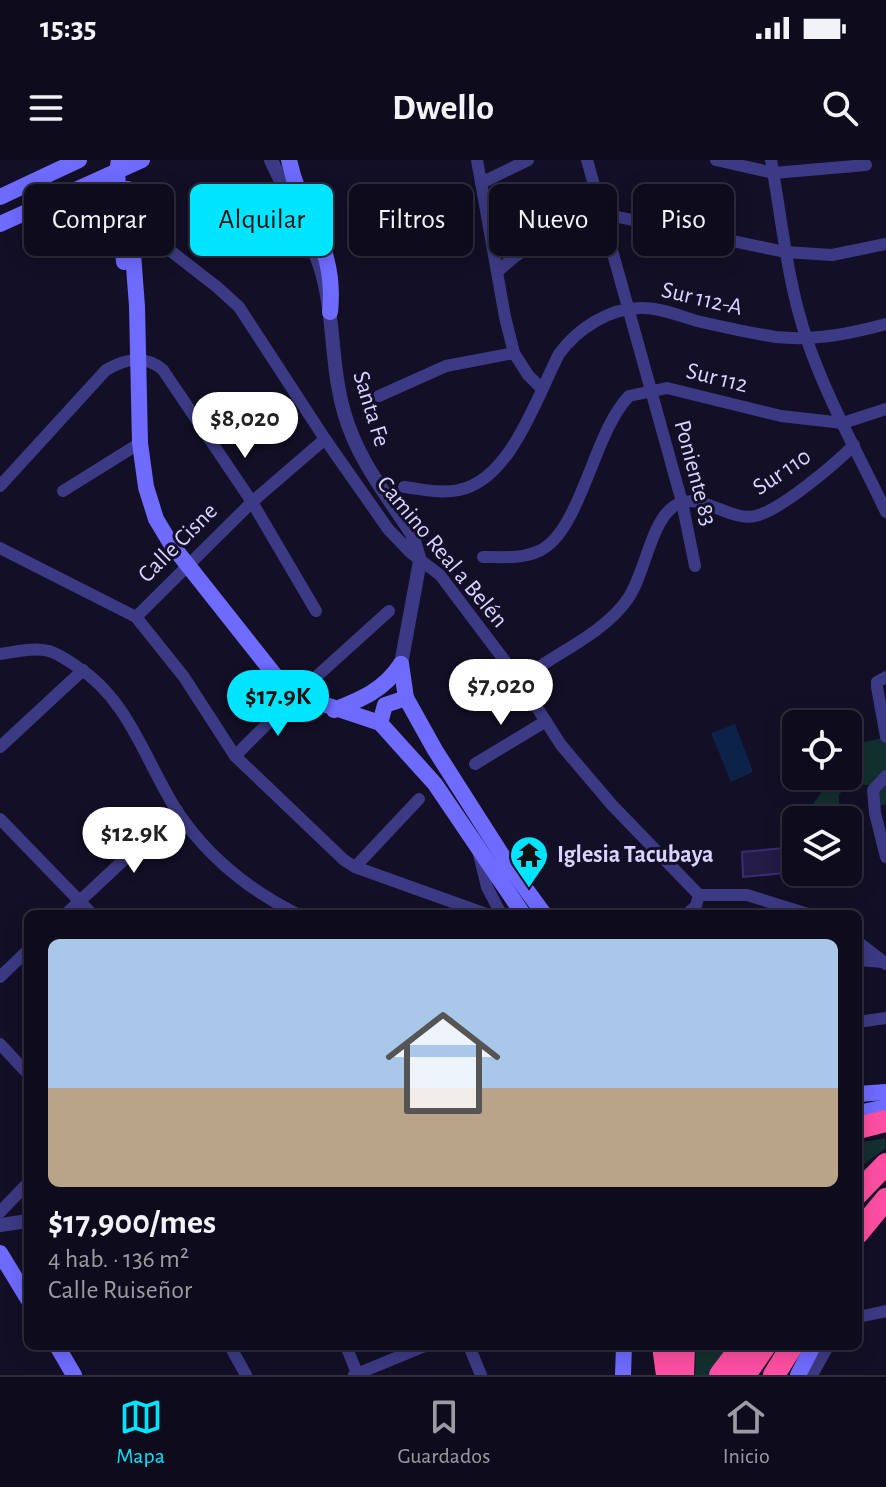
<!DOCTYPE html>
<html lang="es">
<head>
<meta charset="utf-8">
<style>
	:root { --surface:#0e0b1c; --page:#171425; --text:#f1f3f6; --muted:#9b9ba3; --line:#2e2b3b; --accent:#00e5ff }
	body { margin:0; font-family:"Alegreya Sans",sans-serif; background:var(--page); color:var(--text); height:100vh; display:flex; flex-direction:column; font-size:30px; white-space:nowrap }
	* { box-sizing:border-box; margin:0 }
	p { font-size:26px; color:var(--muted) }
	.icon { flex:none; width:44px; height:44px; fill:none; stroke:currentColor; stroke-width:2; stroke-linecap:round; stroke-linejoin:round }
	.map { position:relative; flex:1; overflow:hidden }
	.sheet { position:absolute; left:24px; top:750px; width:838px; height:440px; display:flex; flex-direction:column; background:var(--surface); border-radius:12px; box-shadow:0 4px 20px #0003,0 0 0 2px var(--line) }
	.sheet>* { flex:none }
	.hud { position:absolute; left:24px; top:24px; width:838px; height:72px; display:flex; gap:16px }
	.fabs { position:absolute; left:782px; top:550px; display:grid; gap:16px }
	.fabs a { display:grid; place-items:center; width:80px; height:80px; border-radius:12px; background:var(--surface); box-shadow:0 4px 20px #0003,0 0 0 2px var(--line); font-size:40px }
	.price { position:absolute; translate:-50% -68px; padding:0 18px; border-radius:28px; background:#fff; color:#222; font-size:26px; line-height:52px; filter:drop-shadow(0 2px 4px #0008) }
	.price::after { content:''; position:absolute; left:50%; top:48px; width:24px; height:18px; margin-left:-12px; background:inherit; clip-path:polygon(0 0,100% 0,50% 100%) }
	.price.current { background:var(--accent); color:#111 }
	ul { padding:0; list-style:none }
	li { display:grid; align-content:center; gap:16px; height:424px; padding:0 24px }
	li span { display:grid; place-items:center; height:248px; border-radius:12px; color:#555 }
	li>.icon { margin-inline-start:auto }
	span .icon { width:144px; height:144px; fill:#fffc; stroke-width:1 }
	li b { font-size:34px }
	.tag { padding:0 28px; border-radius:12px; background:var(--surface); box-shadow:0 4px 20px #0003,0 0 0 2px var(--line); font-size:28px; line-height:72px }
	.tag.current { background:var(--accent); color:#111 }
	.status { display:flex; justify-content:space-between; align-items:center; height:56px; padding:0 40px; background:var(--surface); direction:ltr }
	.status svg { height:22px; fill:currentColor }
	header { display:flex; justify-content:space-between; align-items:center; height:104px; padding:0 24px; background:var(--surface); font-size:36px; font-weight:700 }
	.dock { display:flex; justify-content:space-around; align-items:center; height:112px; border-top:2px solid var(--line); background:var(--surface); font-size:22px; color:var(--muted) }
	.dock a { display:grid; justify-items:center; gap:4px }
	.dock .current { color:var(--accent) }
	.map>svg:first-child { display:block }
	.green { fill:#12302f }
	.water { fill:#0c2248 }
	.building { fill:#241b47; stroke:#3b2d73; stroke-width:2 }
	.lines { fill:none; stroke-linecap:round; stroke-linejoin:round }
	.minor { stroke:#3d3a85; stroke-width:12 }
	.tertiary { stroke:#3d3a85; stroke-width:14 }
	.secondary { stroke:#6f6bff; stroke-width:16 }
	.motorway { stroke:#ff4fa3; stroke-width:22 }
	.labels { text-anchor:middle; dominant-baseline:central; stroke-width:6; stroke-linejoin:round; paint-order:stroke }
	.street-label { font-size:24px; fill:#d9d4ff; stroke:#130f26 }
	.poi-label { font-size:24px; font-weight:bold; fill:#d9d4ff; stroke:#130f26; text-anchor:start }
</style>
</head>
<body>
<div class="status"><b>15:35</b><svg viewBox="0 0 49 12"><path d="M0 12V9h3v3zM5 12V6h3v6zM10 12V3h3v9zM15 12V0h3v12zM26 1h20v11H26zM47 4h2v5h-2z"/></svg></div>
<header><svg class="icon" aria-label="menu" viewBox="0 0 24 24"><path d="M4 6h16M4 12h16M4 18h16"/></svg>Dwello<svg class="icon" aria-label="search" viewBox="0 0 24 24"><circle cx="10" cy="10" r="6"/><path d="M15 15l6 6"/></svg></header>
<div class="map">
<svg width="886" height="1215" viewBox="0 0 886 1215">
	<rect width="100%" height="100%" fill="#130f26"/>
	<g class="green">
		<path d="M886,572V644L874,648L869,625L848,624L839,635V649L813,656L810,648L821,633L816,616H848V586L882,578Z"/>
		<path d="M885,978L886,988L858,1009V983Z"/>
		<path d="M696,1186H732L709,1215H695Z"/>
	</g>
	<path class="water" d="M735,564L753,612L731,622L711,573Z"/>
	<path class="building" d="M784,688L785,713L743,717L742,692Z"/>
	<g class="lines">
		<g class="minor">
			<path d="M477,0L505,157L514,193L528,215L541,228"/>
			<path d="M587,0L682,342L695,406"/>
			<path d="M716,0L774,13L866,5"/>
			<path d="M771,0C782,60 787,122 807,180C827,239 859,295 886,352"/>
			<path d="M481,23L528,0"/>
			<path d="M154,78L217,127L239,147L325,279L388,369L411,393L440,415L520,521L561,585L612,645L699,735"/>
			<path d="M497,112C532,80 568,57 618,57L785,92L832,95L886,84"/>
			<path d="M379,236L446,206L514,193"/>
			<path d="M0,326L106,210C125,199 145,194 163,210L252,342L316,451"/>
			<path d="M404,327C422,329 441,334 459,330C511,320 537,236 559,194C577,169 610,147 643,148C661,148 680,156 697,161C723,167 749,173 776,177C814,181 849,174 886,164"/>
			<path d="M63,331L140,283"/>
			<path d="M0,388L136,457L184,517L235,596L344,700L355,707L486,754"/>
			<path d="M483,397C501,397 522,399 539,391C581,372 593,273 629,236L667,228L781,256L843,263L886,249"/>
			<path d="M136,457L252,342L325,279"/>
			<path d="M0,494C16,492 33,487 49,491C59,494 67,500 76,506C129,539 145,601 177,651C207,696 249,730 297,754"/>
			<path d="M886,517L877,522V527L886,577"/>
			<path d="M520,521C554,493 601,476 627,440C645,415 650,364 673,347C698,328 728,362 755,356C780,351 835,304 854,285"/>
			<path d="M0,587L83,510"/>
			<path d="M235,596L296,535L389,451"/>
			<path d="M475,604L546,561"/>
			<path d="M886,616L873,630L875,653L886,697"/>
			<path d="M0,659L92,754"/>
			<path d="M478,690L487,727L501,754"/>
			<path d="M355,707L419,639"/>
			<path d="M699,735H747L808,754"/>
			<path d="M66,754L177,650"/>
			<path d="M687,754L696,746L699,735"/>
			<path d="M858,782L886,804"/>
			<path d="M858,800L883,802"/>
			<path d="M0,817L28,790"/>
			<path d="M858,862L886,858"/>
			<path d="M0,884L28,914"/>
			<path d="M0,1052L28,1023"/>
			<path d="M858,1157L886,1151"/>
			<path d="M230,1186L246,1215"/>
			<path d="M346,1186L357,1213"/>
			<path d="M469,1186L481,1215"/>
			<path d="M354,1215L425,1186"/>
			<path d="M812,1215L828,1186"/>
		</g>
		<g class="tertiary">
			<path d="M271,0C287,35 307,70 320,106C335,153 330,204 344,252C357,299 386,334 412,374L420,401L401,504"/>
			<path d="M0,1065L28,1061"/>
		</g>
		<g class="secondary">
			<path d="M119,0L117,12L124,102"/>
			<path d="M289,0C302,60 337,84 330,152"/>
			<path d="M128,29L137,146L140,283L146,327L156,359L171,384L277,518L296,535L380,563L435,624L523,754"/>
			<path d="M64,34C89,41 107,47 119,72"/>
			<path d="M0,37L79,0"/>
			<path d="M0,64L142,0"/>
			<path d="M401,504L406,538L435,590L509,706L544,754"/>
			<path d="M334,550C362,539 384,530 401,504"/>
			<path d="M380,563L385,545L406,538"/>
			<path d="M858,934L886,932"/>
			<path d="M858,953L886,947"/>
			<path d="M0,1093L28,1139"/>
			<path d="M57,1186L74,1215"/>
			<path d="M623,1215L624,1186"/>
			<path d="M798,1215L813,1186"/>
		</g>
		<g class="motorway">
			<path d="M858,968L886,961"/>
			<path d="M858,1033L886,1004"/>
			<path d="M858,1073L886,1039"/>
			<path d="M663,1186L667,1215"/>
			<path d="M683,1215L684,1186"/>
			<path d="M720,1215L742,1186"/>
			<path d="M745,1215L765,1186"/>
			<path d="M774,1215L792,1186"/>
		</g>
	</g>
	<defs>
		<symbol id="temple-pin" viewBox="-11 -11 22 30"><path d="M0 17L-7.5 6A9.5 9.5 0 1 1 7.5 6Z" fill="#00e5ff" stroke="#130f26"/><path d="M0-6L5-2H3V0L6.5 2.5H4V6H1.5V3h-3V6H-4V2.5H-6.5L-3 0V-2H-5Z" fill="#111"/></symbol>
	</defs>
	<g fill-rule="evenodd">
		<use href="#temple-pin" x="507" y="673" width="44" height="60"/>
	</g>
	<g class="labels">
		<g class="street-label">
			<text transform="translate(702 139) rotate(13)">Sur 112-A</text>
			<text transform="translate(717 218) rotate(14)">Sur 112</text>
			<text transform="translate(371 249) rotate(73)">Santa Fe</text>
			<text transform="translate(782 312) rotate(-34)">Sur 110</text>
			<text transform="translate(695 313) rotate(75)">Poniente 83</text>
			<text transform="translate(178 383) rotate(-45)">Calle Cisne</text>
			<text transform="translate(442 392) rotate(50)">Camino Real a Belén</text>
		</g>
		<g class="poi-label">
			<text x="557" y="695">Iglesia Tacubaya</text>
		</g>
	</g>
</svg>
<div class="fabs">
<a><svg class="icon" aria-label="locate" viewBox="0 0 24 24"><circle cx="12" cy="12" r="6"/><path d="M12 2v4M12 18v4M2 12h4M18 12h4"/></svg></a>
<a><svg class="icon" aria-label="layers" viewBox="0 0 24 24"><path d="M12 4l9 5-9 5-9-5zM3 14l9 5 9-5"/></svg></a>
</div>
<b class="price" style="left:245px;top:300px">$8,020</b>
<b class="price" style="left:501px;top:567px">$7,020</b>
<b class="price current" style="left:278px;top:578px">$17.9K</b>
<b class="price" style="left:134px;top:715px">$12.9K</b>
<div class="hud">
<a class="tag">Comprar</a>
<a class="tag current">Alquilar</a>
<a class="tag">Filtros</a>
<a class="tag">Nuevo</a>
<a class="tag">Piso</a>
</div>
<section class="sheet">
<ul>
<li><span style="background:linear-gradient(#a9c7e8 60%,#b9a48a 0)"><svg class="icon" aria-label="home" viewBox="0 0 24 24"><path d="M3 11l9-7 9 7M6 9v11h12V9"/></svg></span><div><b>$17,900/mes</b><p>4 hab. · 136 m²</p><p>Calle Ruiseñor</p></div></li>
</ul>
</section>
</div>
<nav class="dock">
<a class="current"><svg class="icon" aria-label="map" viewBox="0 0 24 24"><path d="M3 6l6-2 6 2 6-2v14l-6 2-6-2-6 2zM9 4v14M15 6v14"/></svg>Mapa</a>
<a><svg class="icon" aria-label="saved" viewBox="0 0 24 24"><path d="M7 4h10v16l-5-4-5 4z"/></svg>Guardados</a>
<a><svg class="icon" aria-label="home" viewBox="0 0 24 24"><path d="M3 11l9-7 9 7M6 9v11h12V9"/></svg>Inicio</a>
</nav>
</body>
</html>
